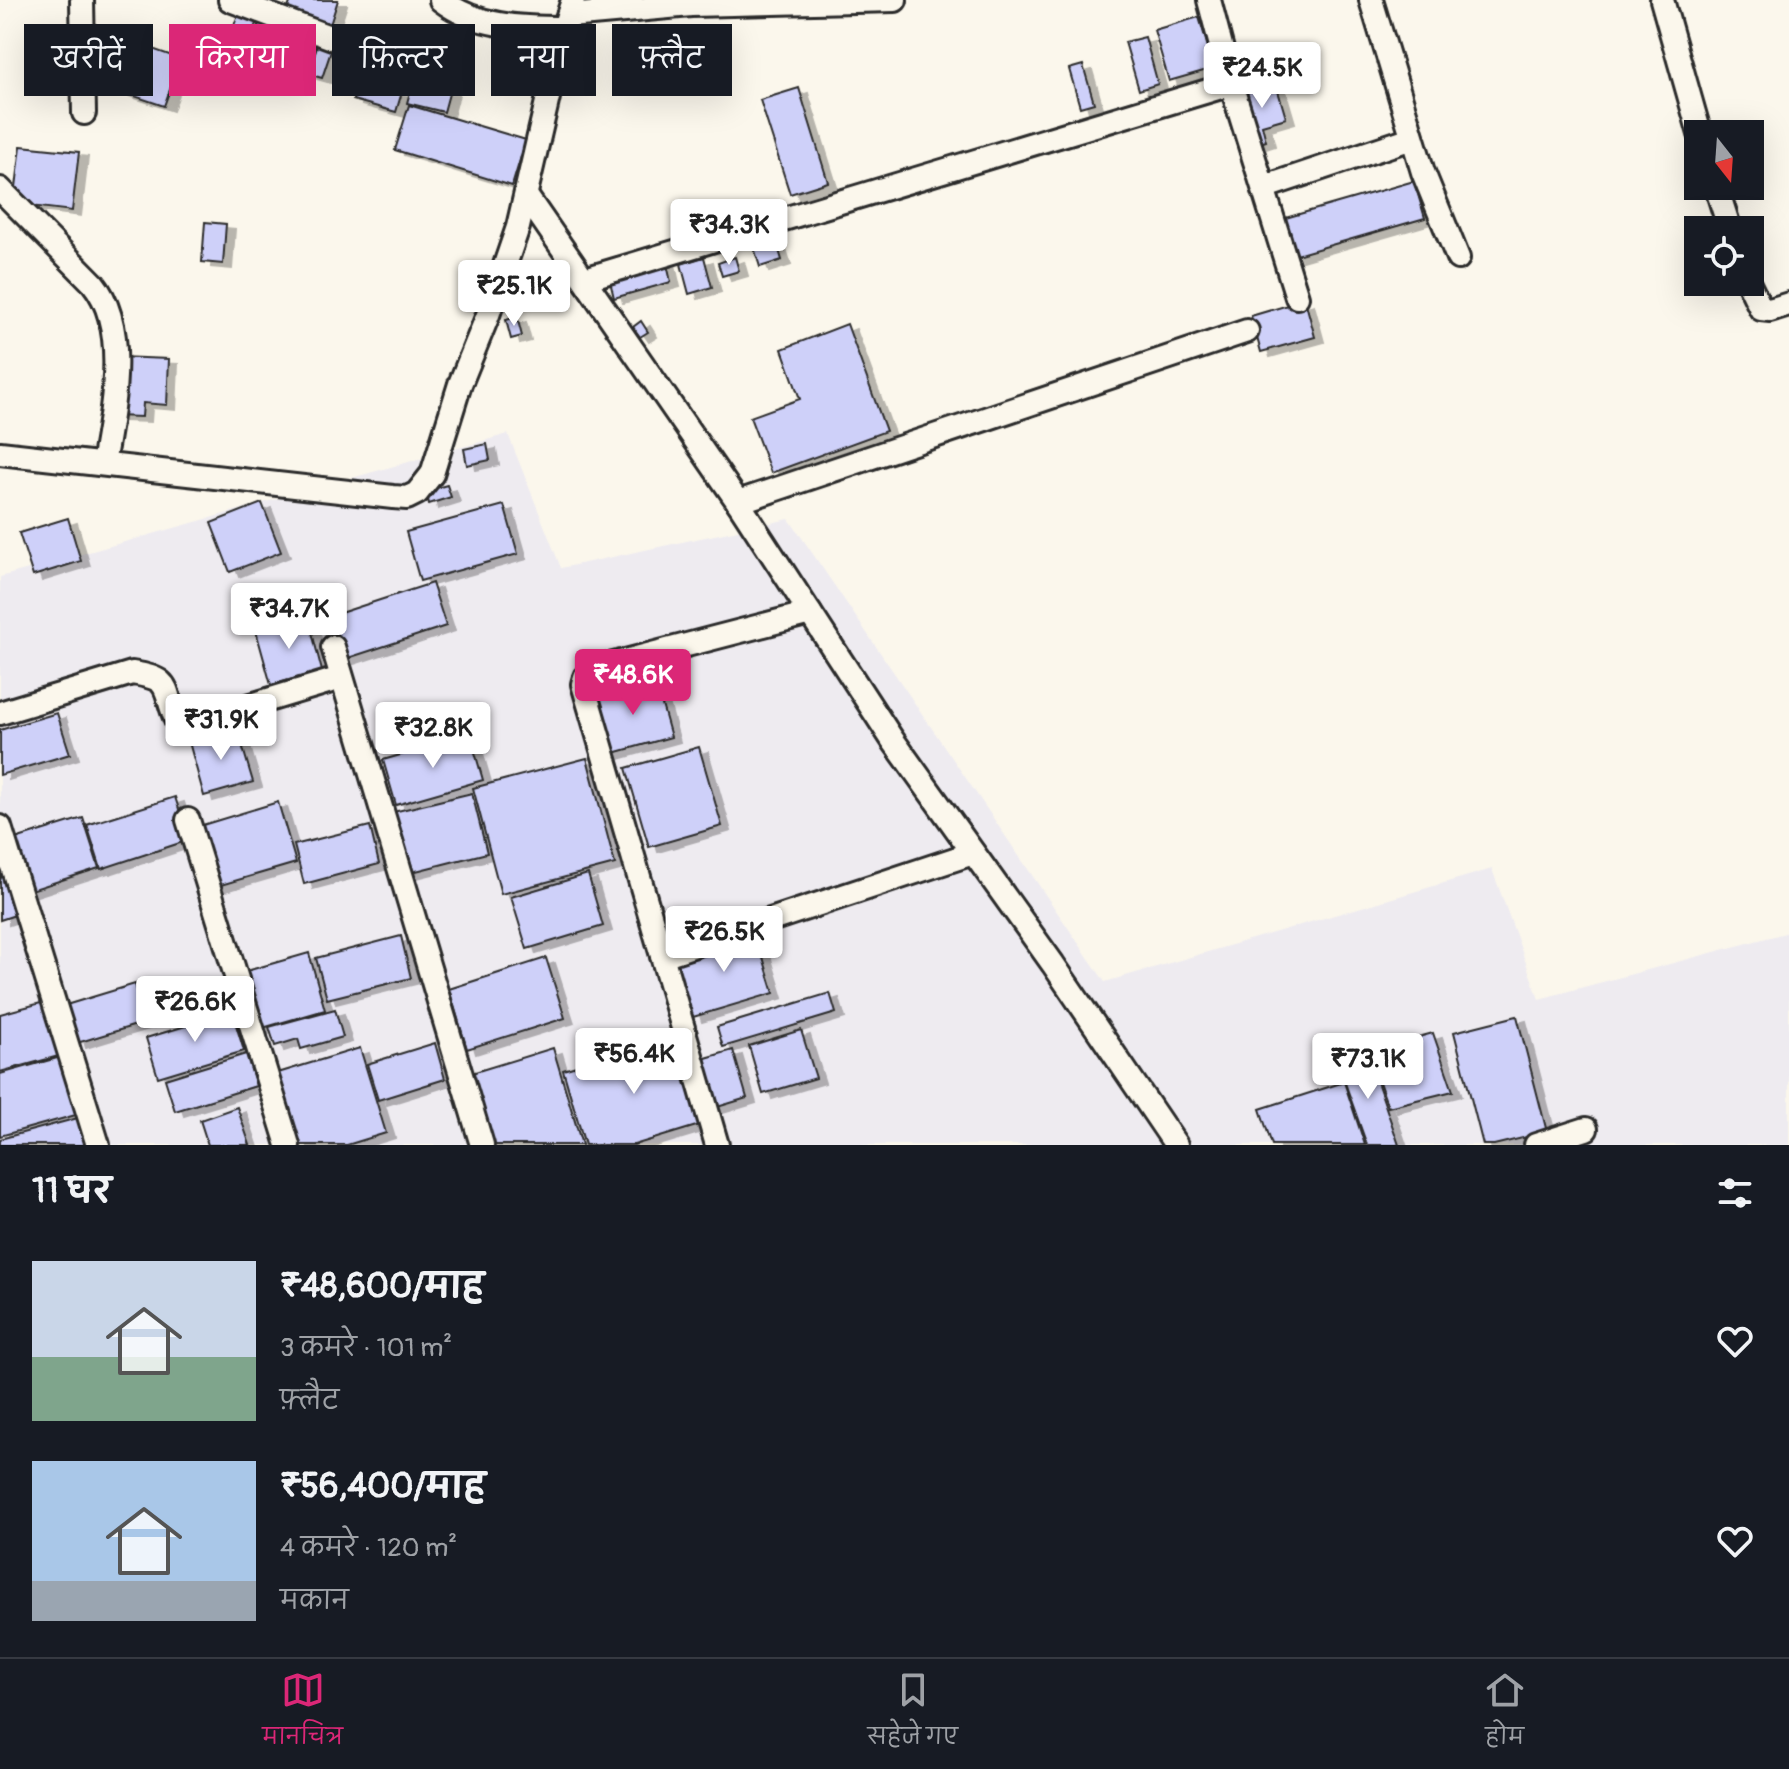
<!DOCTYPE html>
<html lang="hi">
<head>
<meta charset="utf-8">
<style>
	:root { --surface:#171b24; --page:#242831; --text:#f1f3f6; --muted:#9ea1a6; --line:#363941; --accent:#db2777 }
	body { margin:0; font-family:Pangolin,"Playpen Sans Deva",sans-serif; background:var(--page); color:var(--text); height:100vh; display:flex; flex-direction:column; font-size:30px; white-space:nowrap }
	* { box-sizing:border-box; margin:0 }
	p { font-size:26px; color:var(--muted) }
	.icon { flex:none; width:44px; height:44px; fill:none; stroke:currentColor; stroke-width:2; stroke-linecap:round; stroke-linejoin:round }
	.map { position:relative; height:1145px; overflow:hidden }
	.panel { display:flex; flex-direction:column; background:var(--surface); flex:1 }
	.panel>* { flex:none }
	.hud { position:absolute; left:24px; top:24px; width:800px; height:72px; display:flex; gap:16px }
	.needle { width:52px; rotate:163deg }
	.buttons { position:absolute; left:1684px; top:120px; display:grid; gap:16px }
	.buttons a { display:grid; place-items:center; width:80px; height:80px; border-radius:0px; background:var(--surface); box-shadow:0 8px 32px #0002; font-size:40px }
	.price { position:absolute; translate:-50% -68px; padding:0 18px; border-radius:8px; background:#fff; color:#222; font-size:26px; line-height:52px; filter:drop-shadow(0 2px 4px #0008) }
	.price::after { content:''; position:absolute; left:50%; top:48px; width:24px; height:18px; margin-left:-12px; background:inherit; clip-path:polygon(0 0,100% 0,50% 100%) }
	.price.selected { background:var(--accent); color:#fff }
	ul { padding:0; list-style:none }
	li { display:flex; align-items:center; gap:24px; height:200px; padding:0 32px }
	li span { display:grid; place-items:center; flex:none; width:224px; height:160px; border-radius:0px; color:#555 }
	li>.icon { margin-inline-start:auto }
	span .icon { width:96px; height:96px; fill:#fffc; stroke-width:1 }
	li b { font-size:34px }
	h2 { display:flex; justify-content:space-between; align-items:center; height:96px; padding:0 32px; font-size:34px }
	.chip { padding:0 28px; border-radius:0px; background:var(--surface); box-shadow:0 8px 32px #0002; font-size:28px; line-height:72px }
	.chip.selected { background:var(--accent); color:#fff }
	.menu { display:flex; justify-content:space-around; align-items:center; height:112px; border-top:2px solid var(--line); background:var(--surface); font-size:22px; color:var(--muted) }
	.menu a { display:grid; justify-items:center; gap:4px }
	.menu .selected { color:var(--accent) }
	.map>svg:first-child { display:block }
	.built { fill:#eeebf0 }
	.building { fill:#ced0f9; stroke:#2b2b2b; stroke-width:2; filter:url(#shadow) }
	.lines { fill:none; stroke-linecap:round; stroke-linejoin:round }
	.minor-casing { stroke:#2b2b2b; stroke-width:28 }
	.minor { stroke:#fbf7ec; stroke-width:22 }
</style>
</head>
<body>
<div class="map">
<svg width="1789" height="1145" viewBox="0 0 1789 1145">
	<defs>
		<filter id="shadow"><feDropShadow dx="9" dy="5" stdDeviation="0" flood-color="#0004"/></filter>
	</defs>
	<rect width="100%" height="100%" fill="#fbf7ec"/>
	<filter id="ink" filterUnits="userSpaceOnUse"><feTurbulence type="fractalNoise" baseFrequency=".0125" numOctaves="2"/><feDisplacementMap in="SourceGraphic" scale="16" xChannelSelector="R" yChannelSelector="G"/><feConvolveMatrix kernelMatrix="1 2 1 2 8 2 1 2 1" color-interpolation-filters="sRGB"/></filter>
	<g filter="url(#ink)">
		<path class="built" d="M508,434L561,568L789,519L1105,982L1492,869L1539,999L1789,932V1145H0V577Z"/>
		<g class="building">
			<path d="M291,0H338L329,28L286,14Z"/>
			<path d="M263,14L291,26L278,56L250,45Z"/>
			<path d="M238,15L257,21L243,56L225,49Z"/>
			<path d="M1199,17L1214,68L1169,81L1154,30Z"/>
			<path d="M293,27L319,37L305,74L278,64Z"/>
			<path d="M101,31L181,59L164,106L84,79Z"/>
			<path d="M1145,37L1158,84L1139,90L1125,42Z"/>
			<path d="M319,40L333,45L322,78L308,74Z"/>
			<path d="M420,55L457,64L444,112L407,103Z"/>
			<path d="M1083,65L1094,103L1080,107L1069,69Z"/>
			<path d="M362,68L387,74L384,87L402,92L396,112L353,100Z"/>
			<path d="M1276,84L1286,118L1262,125L1266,141L1254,145L1240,94Z"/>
			<path d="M799,88L828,182L790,194L760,100Z"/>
			<path d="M409,105L526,140L512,186L395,150Z"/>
			<path d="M21,146L79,152L72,211L14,204Z"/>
			<path d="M1414,181L1425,218L1293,256L1282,219Z"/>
			<path d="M205,222L226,224L223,264L202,262Z"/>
			<path d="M774,234L782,260L760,267L752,241Z"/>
			<path d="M704,257L712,287L689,294L681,264Z"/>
			<path d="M735,257L739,271L722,276L718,263Z"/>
			<path d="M666,260L671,282L614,298L609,277Z"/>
			<path d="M1305,300L1315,337L1261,352L1251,316Z"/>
			<path d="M517,317L522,336L511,339L506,320Z"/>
			<path d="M641,321L648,332L640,337L633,327Z"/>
			<path d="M847,324L886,431L771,473L750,417L800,399L782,349Z"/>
			<path d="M118,357L169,359L167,405L143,403L142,417L115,416Z"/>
			<path d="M487,444L490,460L467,465L464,449Z"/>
			<path d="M447,485L451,497L429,504L426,491Z"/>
			<path d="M262,503L281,552L230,572L211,523Z"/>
			<path d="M504,505L518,554L420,581L406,532Z"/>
			<path d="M68,518L81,561L33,576L19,533Z"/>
			<path d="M432,583L446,626L345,659L331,616Z"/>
			<path d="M308,617L322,671L271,685L256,631Z"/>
			<path d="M655,680L671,737L610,754L595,697Z"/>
			<path d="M57,713L70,754L0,775V730Z"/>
			<path d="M237,728L253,782L204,796L189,742Z"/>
			<path d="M470,735L483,780L396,805L383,760Z"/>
			<path d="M699,747L722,826L649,847L626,768Z"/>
			<path d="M587,758L615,864L501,894L473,788Z"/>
			<path d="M472,793L487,853L404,874L389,813Z"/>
			<path d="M175,797L189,840L101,869L87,825Z"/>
			<path d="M278,802L296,863L214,887L196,827Z"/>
			<path d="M83,818L99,868L28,891L12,840Z"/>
			<path d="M370,826L379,864L304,884L294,845Z"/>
			<path d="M0,860L18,914L0,920Z"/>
			<path d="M588,874L603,926L527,949L511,897Z"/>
			<path d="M755,931L774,993L693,1017L674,955Z"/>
			<path d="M401,936L411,978L327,999L316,958Z"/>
			<path d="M309,953L325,1010L259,1029L243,972Z"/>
			<path d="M546,958L565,1018L467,1049L449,989Z"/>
			<path d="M135,984L146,1022L77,1043L66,1005Z"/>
			<path d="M830,993L836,1013L723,1047L717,1027Z"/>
			<path d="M52,1000L66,1054L0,1072V1014Z"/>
			<path d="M335,1009L343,1037L301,1049L298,1039L275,1046L269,1027Z"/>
			<path d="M232,1012L244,1051L158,1077L146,1038Z"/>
			<path d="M1517,1016L1547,1132L1494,1145H1483L1454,1032Z"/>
			<path d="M801,1030L816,1078L763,1094L749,1046Z"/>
			<path d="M1433,1033L1453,1091L1388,1107L1368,1051Z"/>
			<path d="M676,1036L703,1124L634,1145H585L563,1070Z"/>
			<path d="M435,1043L445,1079L378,1100L367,1064Z"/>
			<path d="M360,1048L386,1133L347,1145H300L278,1073Z"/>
			<path d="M553,1048L582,1145H483L462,1076Z"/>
			<path d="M733,1050L747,1098L714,1108L699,1060Z"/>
			<path d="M1367,1053L1399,1145H1367L1338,1063Z"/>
			<path d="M246,1054L256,1086L175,1111L165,1079Z"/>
			<path d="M68,1055L83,1113L0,1136V1074Z"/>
			<path d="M1344,1082L1365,1145H1272L1260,1109Z"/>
			<path d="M237,1107L250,1145H208L200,1120Z"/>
			<path d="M89,1115L97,1145H0V1139Z"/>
		</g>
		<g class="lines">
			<defs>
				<g id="minor">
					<path d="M82,0L84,113"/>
					<path d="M230,0L413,68"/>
					<path d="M441,0C476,27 521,28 564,28"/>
					<path d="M1209,0L1231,84L1297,297"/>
					<path d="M1371,0L1423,172L1458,258"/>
					<path d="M1662,0L1700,134"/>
					<path d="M569,16L691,5L895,0"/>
					<path d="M1716,186L1730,230"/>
					<path d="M1265,187L1412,138"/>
					<path d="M0,189L93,283C130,328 112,411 103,464"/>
					<path d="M527,197L738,502L892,739L1053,964L1176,1145"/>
					<path d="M585,279L1231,84"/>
					<path d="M1748,282L1761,309L1770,310L1789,304"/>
					<path d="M0,453L393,497L407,498L417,493L432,474L460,384L488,315L518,227L564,28L573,0"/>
					<path d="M738,502L1247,331"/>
					<path d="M333,647L482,1145"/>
					<path d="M0,713L132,673C174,679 162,688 177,722L185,725L341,678"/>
					<path d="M188,820L288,1145"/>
					<path d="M0,827L98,1145"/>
					<path d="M662,956L973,853"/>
					<path d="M717,1145L583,684L585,677L598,668L810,613"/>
					<path d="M1536,1145L1586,1129"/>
				</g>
			</defs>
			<use href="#minor" class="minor-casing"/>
			<use href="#minor" class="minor"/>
		</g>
	</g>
</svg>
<div class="buttons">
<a><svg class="needle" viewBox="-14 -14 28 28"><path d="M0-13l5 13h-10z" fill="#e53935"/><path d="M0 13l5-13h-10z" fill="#9ea1a6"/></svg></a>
<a><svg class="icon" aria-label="locate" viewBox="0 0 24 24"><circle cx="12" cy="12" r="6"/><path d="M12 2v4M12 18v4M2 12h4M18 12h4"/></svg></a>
</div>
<b class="price" style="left:1262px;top:110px">₹24.5K</b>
<b class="price" style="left:729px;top:267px">₹34.3K</b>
<b class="price" style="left:514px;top:328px">₹25.1K</b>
<b class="price" style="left:289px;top:651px">₹34.7K</b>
<b class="price selected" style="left:633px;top:717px">₹48.6K</b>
<b class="price" style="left:221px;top:762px">₹31.9K</b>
<b class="price" style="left:433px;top:770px">₹32.8K</b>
<b class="price" style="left:724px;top:974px">₹26.5K</b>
<b class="price" style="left:195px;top:1044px">₹26.6K</b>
<b class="price" style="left:634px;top:1096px">₹56.4K</b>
<b class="price" style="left:1368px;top:1101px">₹73.1K</b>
<div class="hud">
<a class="chip">खरीदें</a>
<a class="chip selected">किराया</a>
<a class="chip">फ़िल्टर</a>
<a class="chip">नया</a>
<a class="chip">फ़्लैट</a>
</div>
</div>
<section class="panel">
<h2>11 घर<svg class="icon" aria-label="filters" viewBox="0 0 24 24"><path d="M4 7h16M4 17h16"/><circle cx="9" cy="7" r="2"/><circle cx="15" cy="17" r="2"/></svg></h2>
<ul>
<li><span style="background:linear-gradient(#c9d6e8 60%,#7fa58c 0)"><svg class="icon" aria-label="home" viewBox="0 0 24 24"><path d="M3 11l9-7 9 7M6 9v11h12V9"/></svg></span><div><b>₹48,600/माह</b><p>3 कमरे · 101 m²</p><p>फ़्लैट</p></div><svg class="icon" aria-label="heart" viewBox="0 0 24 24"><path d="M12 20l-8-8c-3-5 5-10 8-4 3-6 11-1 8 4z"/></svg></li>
<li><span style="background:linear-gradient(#a9c7e8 75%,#9aa5b1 0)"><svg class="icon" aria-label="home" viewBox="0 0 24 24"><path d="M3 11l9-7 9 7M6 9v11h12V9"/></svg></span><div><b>₹56,400/माह</b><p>4 कमरे · 120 m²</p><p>मकान</p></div><svg class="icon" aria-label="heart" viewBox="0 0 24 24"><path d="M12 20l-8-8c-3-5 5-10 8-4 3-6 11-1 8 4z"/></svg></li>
</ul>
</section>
<nav class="menu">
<a class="selected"><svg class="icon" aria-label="map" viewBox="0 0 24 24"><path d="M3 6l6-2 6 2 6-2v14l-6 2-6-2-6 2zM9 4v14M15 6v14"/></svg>मानचित्र</a>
<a><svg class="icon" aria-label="saved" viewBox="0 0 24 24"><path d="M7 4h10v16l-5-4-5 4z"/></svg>सहेजे गए</a>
<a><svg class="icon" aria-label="home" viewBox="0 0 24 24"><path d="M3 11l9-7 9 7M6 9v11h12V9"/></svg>होम</a>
</nav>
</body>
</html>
